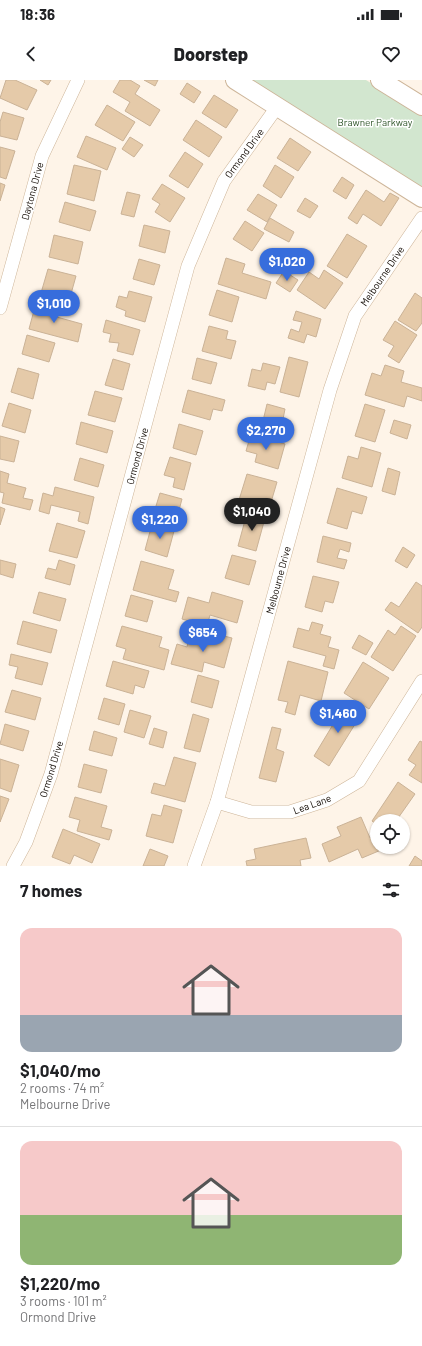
<!DOCTYPE html>
<html lang="en">
<head>
<meta charset="utf-8">
<style>
	:root { --surface:#fff; --page:#f2f2f2; --text:#202124; --muted:#757577; --line:#e0e0e0; --accent:#376ddc }
	body { margin:0; font-family:Barlow,sans-serif; background:var(--page); color:var(--text); height:100vh; display:flex; flex-direction:column; font-size:15px; white-space:nowrap }
	* { box-sizing:border-box; margin:0 }
	p { font-size:13px; color:var(--muted) }
	.icon { flex:none; width:22px; height:22px; fill:none; stroke:currentColor; stroke-width:2; stroke-linecap:round; stroke-linejoin:round }
	.map { position:relative; height:786px; overflow:hidden }
	.drawer { display:flex; flex-direction:column; background:var(--surface); flex:1 }
	.drawer>* { flex:none }
	.tools { position:absolute; left:370px; top:734px; display:grid; gap:8px }
	.tools a { display:grid; place-items:center; width:40px; height:40px; border-radius:50%; background:var(--surface); box-shadow:0 1px 3px #0004; font-size:20px }
	.price { position:absolute; translate:-50% -34px; padding:0 9px; border-radius:14px; background:var(--accent); color:#fff; font-size:13px; line-height:26px; filter:drop-shadow(0 1px 2px #0008) }
	.price::after { content:''; position:absolute; left:50%; top:24px; width:12px; height:9px; margin-left:-6px; background:inherit; clip-path:polygon(0 0,100% 0,50% 100%) }
	.price.current { background:#222; color:#fff }
	ul { padding:0; list-style:none }
	li { display:grid; align-content:center; gap:8px; height:212px; padding:0 20px }
	li+li { border-top:1px solid var(--line) }
	li span { display:grid; place-items:center; height:124px; border-radius:12px; color:#555 }
	li>.icon { margin-inline-start:auto }
	span .icon { width:72px; height:72px; fill:#fffc; stroke-width:1 }
	li b { font-size:17px }
	h2 { display:flex; justify-content:space-between; align-items:center; height:48px; padding:0 20px; font-size:17px }
	.status { display:flex; justify-content:space-between; align-items:center; height:28px; padding:0 20px; background:var(--surface); direction:ltr }
	.status svg { height:11px; fill:currentColor }
	header { display:flex; justify-content:space-between; align-items:center; height:52px; padding:0 20px; background:var(--surface); font-size:18px; font-weight:800 }
	.map>svg:first-child { display:block }
	.green { fill:#d2e6cf }
	.building { fill:#e5caa9; stroke:#cab296 }
	.lines { fill:none; stroke-linecap:round; stroke-linejoin:round }
	.street-casing { stroke:#cdb599; stroke-width:14 }
	.secondary-casing { stroke:#cdb599; stroke-width:20 }
	.street { stroke:#fff; stroke-width:13 }
	.secondary { stroke:#fff; stroke-width:18 }
	.labels { text-anchor:middle; dominant-baseline:central; stroke-width:3; stroke-linejoin:round; paint-order:stroke }
	.park-label { font-size:10px; fill:#30562a; stroke:#fff }
	.street-label { font-size:10px; fill:#120a03; stroke:#fff }
</style>
</head>
<body>
<div class="status"><b>18:36</b><svg viewBox="0 0 49 12"><path d="M0 12V9h3v3zM5 12V6h3v6zM10 12V3h3v9zM15 12V0h3v12zM26 1h20v11H26zM47 4h2v5h-2z"/></svg></div>
<header><svg class="icon" aria-label="back" viewBox="0 0 24 24"><path d="M15 5l-7 7 7 7"/></svg>Doorstep<svg class="icon" aria-label="heart" viewBox="0 0 24 24"><path d="M12 20l-8-8c-3-5 5-10 8-4 3-6 11-1 8 4z"/></svg></header>
<div class="map">
<svg width="422" height="786" viewBox="0 0 422 786">
	<rect width="100%" height="100%" fill="#fef4e8"/>
	<path class="green" d="M251,0H366L422,35V108Z"/>
	<g class="building">
		<path d="M6,0H15L37,10L27,30L0,18Z"/>
		<path d="M40,0H51L48,5Z"/>
		<path d="M120,0H130L140,6L135,14L160,30L150,46L125,31L130,22L113,12Z"/>
		<path d="M144,0H158L155,6Z"/>
		<path d="M187,3L201,12L194,23L180,14Z"/>
		<path d="M214,15L238,30L226,48L202,33Z"/>
		<path d="M107,25L135,42L123,61L95,45Z"/>
		<path d="M3,32L24,38L17,60L0,56V42Z"/>
		<path d="M196,40L222,57L209,77L183,60Z"/>
		<path d="M86,56L116,68L107,90L77,77Z"/>
		<path d="M130,57L143,65L134,77L122,69Z"/>
		<path d="M290,58L311,72L298,91L277,78Z"/>
		<path d="M0,67L15,71L6,99L0,97Z"/>
		<path d="M185,72L203,84L188,108L169,96Z"/>
		<path d="M74,85L101,91L94,121L67,114Z"/>
		<path d="M275,85L294,97L281,118L263,106Z"/>
		<path d="M342,97L354,105L346,119L333,111Z"/>
		<path d="M0,103L5,105L0,121Z"/>
		<path d="M162,104L185,118L170,142L155,132L160,124L152,119Z"/>
		<path d="M366,110L384,122L390,113L399,118L381,146L363,134L357,144L348,138Z"/>
		<path d="M127,112L140,115L134,137L121,134Z"/>
		<path d="M258,114L277,125L267,142L247,130Z"/>
		<path d="M305,118L318,126L310,138L297,131Z"/>
		<path d="M65,122L96,131L90,151L59,142Z"/>
		<path d="M270,138L294,152L289,162L264,149Z"/>
		<path d="M245,141L264,153L252,171L233,159Z"/>
		<path d="M144,145L170,151L165,173L139,166Z"/>
		<path d="M347,154L367,166L347,198L327,186Z"/>
		<path d="M54,155L83,162L78,184L49,177Z"/>
		<path d="M226,178L245,184L242,193L271,202L266,219L218,204Z"/>
		<path d="M139,179L160,185L154,205L133,199Z"/>
		<path d="M48,189L76,196L69,221L41,213Z"/>
		<path d="M324,190L343,203L325,229L297,210L309,192L319,199Z"/>
		<path d="M284,191L298,200L290,212L276,203Z"/>
		<path d="M217,210L239,217L232,242L209,235Z"/>
		<path d="M129,211L152,217L145,242L125,236L126,231L116,227L119,216L127,218Z"/>
		<path d="M415,213L422,218V243L416,251L398,240Z"/>
		<path d="M36,223L55,228L53,236L82,244L78,262L29,249Z"/>
		<path d="M296,231L321,239L316,257L307,254L304,263L288,258L291,249L299,252L302,242L293,240Z"/>
		<path d="M106,240L140,250L133,275L117,271L119,263L109,262L111,254L103,252Z"/>
		<path d="M395,241L417,255L399,283L388,276L394,266L383,260Z"/>
		<path d="M209,246L228,251L226,259L236,261L231,279L202,271Z"/>
		<path d="M27,255L55,263L49,282L22,274Z"/>
		<path d="M289,277L308,282L299,317L280,312Z"/>
		<path d="M197,278L217,283L211,304L192,299Z"/>
		<path d="M113,279L130,284L123,310L105,305Z"/>
		<path d="M263,283L280,287L275,304L267,302L265,310L248,306L252,289L261,291Z"/>
		<path d="M385,285L404,291L401,302L422,308V321L407,316L404,327L365,315L372,293L381,296Z"/>
		<path d="M18,288L39,294L33,319L11,312Z"/>
		<path d="M188,310L225,320L222,331L213,329L210,340L182,332Z"/>
		<path d="M95,311L122,318L115,342L88,335Z"/>
		<path d="M9,323L31,330L25,353L2,346Z"/>
		<path d="M267,324L285,329L283,339L291,341L289,352L262,345Z"/>
		<path d="M365,324L385,330L375,362L355,356Z"/>
		<path d="M394,340L411,345L407,359L390,353Z"/>
		<path d="M81,342L113,351L107,373L76,364Z"/>
		<path d="M179,344L203,351L196,375L173,368Z"/>
		<path d="M251,354L285,364L278,389L255,382L257,374L246,371Z"/>
		<path d="M0,356L19,361L14,382L0,379Z"/>
		<path d="M361,367L381,373L372,407L342,398L348,376L358,379Z"/>
		<path d="M170,377L191,383L184,410L173,407L175,398L164,395Z"/>
		<path d="M80,378L104,385L98,407L74,400Z"/>
		<path d="M388,388L400,392L395,415L382,411Z"/>
		<path d="M0,391L9,394L7,403L26,408L23,418L33,420L30,430L2,423L4,413L0,412Z"/>
		<path d="M247,394L277,402L269,429L239,420Z"/>
		<path d="M55,407L94,417L88,444L78,441L80,432L51,425L49,434L39,431L43,413L53,416Z"/>
		<path d="M337,408L367,417L362,434L352,431L347,449L327,443Z"/>
		<path d="M160,413L182,419L175,445L152,439Z"/>
		<path d="M0,427L5,429L0,445Z"/>
		<path d="M247,433L265,438L256,471L238,466Z"/>
		<path d="M57,443L85,451L77,478L49,471Z"/>
		<path d="M152,444L174,451L167,477L145,470Z"/>
		<path d="M323,456L351,463L349,472L340,469L337,478L347,480L344,489L317,482Z"/>
		<path d="M403,467L415,475L407,488L395,481Z"/>
		<path d="M232,475L256,481L249,505L225,498Z"/>
		<path d="M0,480L16,484L13,498L0,494Z"/>
		<path d="M59,480L75,485L70,505L45,498L48,488L56,490Z"/>
		<path d="M141,481L174,490L168,509L179,512L176,522L133,510Z"/>
		<path d="M313,496L339,502L333,523L325,521L322,532L305,527Z"/>
		<path d="M416,502L422,506V547L418,553L385,530L391,522L399,527Z"/>
		<path d="M39,512L66,519L60,541L33,533Z"/>
		<path d="M212,512L243,521L237,543L210,535L207,546L182,539L188,517L209,523Z"/>
		<path d="M131,515L153,521L147,542L125,536Z"/>
		<path d="M23,541L57,550L51,573L17,564Z"/>
		<path d="M312,542L323,545L320,554L331,557L328,567L339,570L334,589L323,586L326,576L293,567L298,548L309,551Z"/>
		<path d="M122,546L162,557L159,567L169,570L164,590L123,579L126,569L116,566Z"/>
		<path d="M401,546L416,556L393,591L371,577L388,550L395,555Z"/>
		<path d="M212,553L232,558L224,588L204,582L202,592L171,584L177,564L187,567L189,557L210,563Z"/>
		<path d="M359,555L373,563L366,575L352,568Z"/>
		<path d="M11,574L48,583L42,605L15,598L18,587L9,585Z"/>
		<path d="M113,581L149,591L144,608L135,605L133,614L106,606Z"/>
		<path d="M288,581L328,592L321,621L300,615L295,635L285,632L288,622L278,620Z"/>
		<path d="M363,582L389,598L369,629L344,613Z"/>
		<path d="M198,595L219,601L212,628L191,622Z"/>
		<path d="M12,610L41,618L35,640L5,632Z"/>
		<path d="M104,618L125,624L119,645L98,639Z"/>
		<path d="M346,623L362,633L329,686L314,676Z"/>
		<path d="M130,630L151,636L144,658L124,652Z"/>
		<path d="M193,634L209,639L200,672L184,668Z"/>
		<path d="M5,644L29,651L23,671L0,664Z"/>
		<path d="M272,647L281,649L276,669L284,672L276,702L259,698Z"/>
		<path d="M154,648L167,652L163,668L149,664Z"/>
		<path d="M94,651L117,658L112,676L89,670Z"/>
		<path d="M420,661L422,662V703L409,695L416,685L408,680Z"/>
		<path d="M174,677L196,683L185,722L151,713L154,703L165,706Z"/>
		<path d="M0,679L19,685L11,712L0,708Z"/>
		<path d="M84,684L107,690L101,713L78,707Z"/>
		<path d="M398,702L415,714L396,741H377V745L372,741Z"/>
		<path d="M0,716L9,719L0,742Z"/>
		<path d="M75,717L107,726L101,747L112,750L109,760L77,751L80,740L69,737Z"/>
		<path d="M164,725L182,730L173,763L146,756L152,734L161,736Z"/>
		<path d="M361,737L370,758L375,755L377,767H380L381,770L362,778L358,769L329,782L322,764L341,756L337,747Z"/>
		<path d="M63,749L100,764L92,783L74,775L70,784L52,777Z"/>
		<path d="M306,758L311,778L300,780L301,786H247L246,781L256,779L254,769Z"/>
		<path d="M150,769L168,776L164,786H143Z"/>
		<path d="M415,776L422,781V786H409Z"/>
	</g>
	<g class="lines">
		<defs>
			<g id="street">
				<path d="M0,228L42,76L78,0"/>
				<path d="M217,722L251,732H290L327,720L359,701L422,601"/>
				<path d="M13,786L26,762L51,694L188,186L224,101L277,27"/>
				<path d="M194,786L217,722L330,310L355,236L422,138"/>
			</g>
			<g id="secondary">
				<path d="M235,0L422,118"/>
				<path d="M380,0L422,26"/>
			</g>
		</defs>
		<use href="#street" class="street-casing"/>
		<use href="#secondary" class="secondary-casing"/>
		<use href="#street" class="street"/>
		<use href="#secondary" class="secondary"/>
	</g>
	<g class="labels">
		<g class="park-label">
			<text x="375" y="42">Brawner Parkway</text>
		</g>
		<g class="street-label">
			<text transform="translate(244 73) rotate(-54)">Ormond Drive</text>
			<text transform="translate(32 111) rotate(-75)">Daytona Drive</text>
			<text transform="translate(382 196) rotate(-56)">Melbourne Drive</text>
			<text transform="translate(137 376) rotate(-75)">Ormond Drive</text>
			<text transform="translate(278 500) rotate(-75)">Melbourne Drive</text>
			<text transform="translate(51 689) rotate(-73)">Ormond Drive</text>
			<text transform="translate(312 724) rotate(-20)">Lea Lane</text>
		</g>
	</g>
</svg>
<div class="tools">
<a><svg class="icon" aria-label="locate" viewBox="0 0 24 24"><circle cx="12" cy="12" r="6"/><path d="M12 2v4M12 18v4M2 12h4M18 12h4"/></svg></a>
</div>
<b class="price" style="left:287px;top:202px">$1,020</b>
<b class="price" style="left:54px;top:244px">$1,010</b>
<b class="price" style="left:266px;top:371px">$2,270</b>
<b class="price current" style="left:252px;top:452px">$1,040</b>
<b class="price" style="left:160px;top:460px">$1,220</b>
<b class="price" style="left:203px;top:573px">$654</b>
<b class="price" style="left:338px;top:654px">$1,460</b>
</div>
<section class="drawer">
<h2>7 homes<svg class="icon" aria-label="filters" viewBox="0 0 24 24"><path d="M4 7h16M4 17h16"/><circle cx="9" cy="7" r="2"/><circle cx="15" cy="17" r="2"/></svg></h2>
<ul>
<li><span style="background:linear-gradient(#f6c9c9 70%,#9aa5b1 0)"><svg class="icon" aria-label="home" viewBox="0 0 24 24"><path d="M3 11l9-7 9 7M6 9v11h12V9"/></svg></span><div><b>$1,040/mo</b><p>2 rooms · 74 m²</p><p>Melbourne Drive</p></div></li>
<li><span style="background:linear-gradient(#f6c9c9 60%,#8fb573 0)"><svg class="icon" aria-label="home" viewBox="0 0 24 24"><path d="M3 11l9-7 9 7M6 9v11h12V9"/></svg></span><div><b>$1,220/mo</b><p>3 rooms · 101 m²</p><p>Ormond Drive</p></div></li>
</ul>
</section>
</body>
</html>
